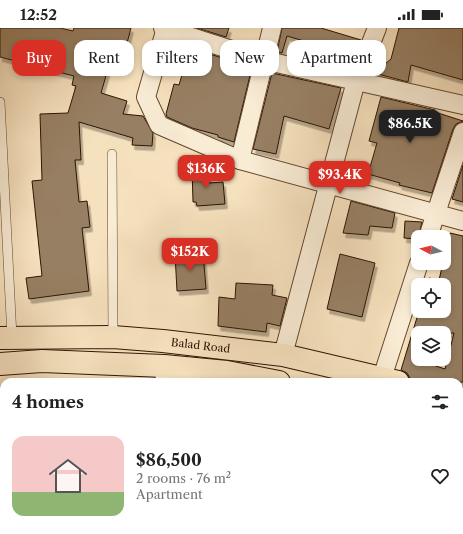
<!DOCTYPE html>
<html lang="en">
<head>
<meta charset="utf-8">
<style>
	:root { --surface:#fff; --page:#f2f2f2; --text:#222; --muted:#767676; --accent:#d93025 }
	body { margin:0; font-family:"Libre Caslon Text",serif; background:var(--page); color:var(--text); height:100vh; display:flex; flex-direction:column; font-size:15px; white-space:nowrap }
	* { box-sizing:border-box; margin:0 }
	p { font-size:13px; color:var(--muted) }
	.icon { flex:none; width:22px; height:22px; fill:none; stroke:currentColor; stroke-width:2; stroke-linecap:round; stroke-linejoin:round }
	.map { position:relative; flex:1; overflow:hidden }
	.details { position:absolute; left:0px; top:350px; width:463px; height:156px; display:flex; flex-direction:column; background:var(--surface); border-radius:12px 12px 0 0; box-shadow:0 2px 6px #0003 }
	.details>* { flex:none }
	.guide { position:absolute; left:12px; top:12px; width:439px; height:36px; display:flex; gap:8px }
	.needle { width:26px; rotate:277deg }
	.controls { position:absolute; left:411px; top:202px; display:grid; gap:8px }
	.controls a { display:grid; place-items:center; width:40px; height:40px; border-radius:8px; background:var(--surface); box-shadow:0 2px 6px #0003; font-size:20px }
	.price { position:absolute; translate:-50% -34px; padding:0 9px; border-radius:8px; background:var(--accent); color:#fff; font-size:13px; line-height:26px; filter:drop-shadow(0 1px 2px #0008) }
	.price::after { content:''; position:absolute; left:50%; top:24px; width:12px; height:9px; margin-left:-6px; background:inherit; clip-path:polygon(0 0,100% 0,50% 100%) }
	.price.on { background:#222; color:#fff }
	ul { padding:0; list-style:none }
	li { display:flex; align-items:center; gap:12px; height:100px; padding:0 12px }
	li span { display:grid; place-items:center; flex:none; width:112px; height:80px; border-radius:12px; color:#555 }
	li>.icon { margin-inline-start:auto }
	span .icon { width:48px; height:48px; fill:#fffc; stroke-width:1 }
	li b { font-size:17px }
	h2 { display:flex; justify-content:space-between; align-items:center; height:48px; padding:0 12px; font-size:17px }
	.tag { padding:0 14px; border-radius:12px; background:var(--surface); box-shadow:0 2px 6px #0003; font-size:14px; line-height:36px }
	.tag.on { background:var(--accent); color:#fff }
	.status { display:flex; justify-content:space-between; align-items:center; height:28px; padding:0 20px; background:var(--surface); direction:ltr }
	.status svg { height:11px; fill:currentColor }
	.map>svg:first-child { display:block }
	.building { fill:#977f63; stroke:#301400; fill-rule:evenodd; filter:url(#shadow) }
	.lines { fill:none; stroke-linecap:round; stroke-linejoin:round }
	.lane-casing { stroke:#624730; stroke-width:10 }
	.street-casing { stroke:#624730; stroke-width:20 }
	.highway-casing { stroke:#301400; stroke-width:24 }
	.lane { stroke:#f9ecd5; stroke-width:9 }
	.street { stroke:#f9ecd5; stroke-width:18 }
	.highway { stroke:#f6e1be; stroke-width:22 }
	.labels { text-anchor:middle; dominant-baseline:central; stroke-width:3; stroke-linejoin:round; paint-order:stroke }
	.street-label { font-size:11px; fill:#301400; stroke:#f9ecd5 }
</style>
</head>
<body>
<div class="status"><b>12:52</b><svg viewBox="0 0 49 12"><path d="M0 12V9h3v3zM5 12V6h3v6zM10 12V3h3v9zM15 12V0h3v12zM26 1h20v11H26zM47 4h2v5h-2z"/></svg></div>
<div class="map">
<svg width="463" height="506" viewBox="0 0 463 506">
	<defs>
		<filter id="shadow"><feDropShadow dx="2.5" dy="4.5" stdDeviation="0" flood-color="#0004"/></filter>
	</defs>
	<rect width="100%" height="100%" fill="#f6e1be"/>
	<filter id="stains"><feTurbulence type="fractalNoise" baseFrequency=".005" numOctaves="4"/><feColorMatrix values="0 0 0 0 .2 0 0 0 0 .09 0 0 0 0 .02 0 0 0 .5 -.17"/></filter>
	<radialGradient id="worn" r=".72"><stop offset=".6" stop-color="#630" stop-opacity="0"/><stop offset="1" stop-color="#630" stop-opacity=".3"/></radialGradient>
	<g class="building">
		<path d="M0,0H60L73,3L74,0H131L123,30L112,27L101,65L127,73L123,86L143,88L153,105L152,118L132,117L133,110L79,94L81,132H75L79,174L87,173L90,199L82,200L89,263L29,271L26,250L42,248L32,153L42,152L40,86L68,85L76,58L72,57L74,48L0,29Z"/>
		<path d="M197,0H229L226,9Z"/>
		<path d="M282,0H321L361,12L350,41L317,33L321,18L287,8L282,25L277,24Z"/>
		<path d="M399,0H463V52L411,37L408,54L374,45L391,31Z"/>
		<path d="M190,20L252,39L234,114L218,109V107L192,100L167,89L166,86L174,56L179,57Z"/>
		<path d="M272,45L341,60L329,101L284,88L276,126L253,121Z"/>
		<path d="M381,69L435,82V84L463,93L456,96L453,101L432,165L399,157L400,155L368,146L377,115L369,113Z"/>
		<path d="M463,137V174L452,171Z"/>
		<path d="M192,139H208L209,155L223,154L225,176L197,178L196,174H193Z"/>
		<path d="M351,173L395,185L392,200L370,198L368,207L343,205Z"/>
		<path d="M405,193L422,194L418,211L404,210Z"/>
		<path d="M450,205L463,208V354H412L407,345L401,342L419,283H444V257H427L429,250L439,252ZM418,305H454L445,341L418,332Z"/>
		<path d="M203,224L206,261L177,263L175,226Z"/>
		<path d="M340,226L375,235L362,289L327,281Z"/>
		<path d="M236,255L273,257L272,267L287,270L280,298L267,295L266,304L218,298L219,269L235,271Z"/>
	</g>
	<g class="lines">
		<defs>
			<g id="lane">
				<path d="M0,74L12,309"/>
				<path d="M112,126L113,309"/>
			</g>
			<g id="street">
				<path d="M163,0L263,32L463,77"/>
				<path d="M166,0L146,69L159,97L240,132L463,193"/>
				<path d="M240,132L272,0"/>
				<path d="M428,209L463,104"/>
				<path d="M283,327L356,53L377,0"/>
				<path d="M164,338L165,354"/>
				<path d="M382,350L419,235"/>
				<path d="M176,502V506"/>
				<path d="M367,502L368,506"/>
			</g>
			<g id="highway">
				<path id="s1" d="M0,310L113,309L163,313L283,327L398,354"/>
				<path d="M0,336L42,333L164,338L227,344L279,354"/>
				<path d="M459,370L463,371"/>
				<path d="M459,399L463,400"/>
			</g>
		</defs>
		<use href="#lane" class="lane-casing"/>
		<use href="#street" class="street-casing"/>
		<use href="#highway" class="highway-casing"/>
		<use href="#lane" class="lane"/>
		<use href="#street" class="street"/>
		<use href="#highway" class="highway"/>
	</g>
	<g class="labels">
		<g class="street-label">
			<text stroke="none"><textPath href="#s1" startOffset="201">Balad Road</textPath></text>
		</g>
	</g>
	<rect width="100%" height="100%" filter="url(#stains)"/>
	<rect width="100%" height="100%" fill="url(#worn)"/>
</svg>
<div class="controls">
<a><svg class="needle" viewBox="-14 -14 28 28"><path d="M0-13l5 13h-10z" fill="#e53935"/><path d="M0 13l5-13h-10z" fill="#767676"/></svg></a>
<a><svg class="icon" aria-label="locate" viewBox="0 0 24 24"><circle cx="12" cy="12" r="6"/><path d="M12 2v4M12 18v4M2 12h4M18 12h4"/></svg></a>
<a><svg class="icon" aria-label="layers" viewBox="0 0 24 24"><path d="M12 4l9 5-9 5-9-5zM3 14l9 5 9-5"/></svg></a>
</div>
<b class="price on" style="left:410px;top:116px">$86.5K</b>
<b class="price" style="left:206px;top:161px">$136K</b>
<b class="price" style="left:340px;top:167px">$93.4K</b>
<b class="price" style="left:190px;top:244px">$152K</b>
<div class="guide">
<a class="tag on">Buy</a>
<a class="tag">Rent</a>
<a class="tag">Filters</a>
<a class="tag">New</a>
<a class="tag">Apartment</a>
</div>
<section class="details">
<h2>4 homes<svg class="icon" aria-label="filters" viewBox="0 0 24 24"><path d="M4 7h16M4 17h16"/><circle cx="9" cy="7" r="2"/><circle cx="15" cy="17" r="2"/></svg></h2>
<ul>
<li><span style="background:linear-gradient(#f6c9c9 70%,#8fb573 0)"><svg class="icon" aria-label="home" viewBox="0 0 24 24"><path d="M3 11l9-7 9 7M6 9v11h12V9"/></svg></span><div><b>$86,500</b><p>2 rooms · 76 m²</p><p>Apartment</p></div><svg class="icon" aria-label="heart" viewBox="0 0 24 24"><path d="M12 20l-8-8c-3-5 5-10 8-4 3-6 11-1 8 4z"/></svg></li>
</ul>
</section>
</div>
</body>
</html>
